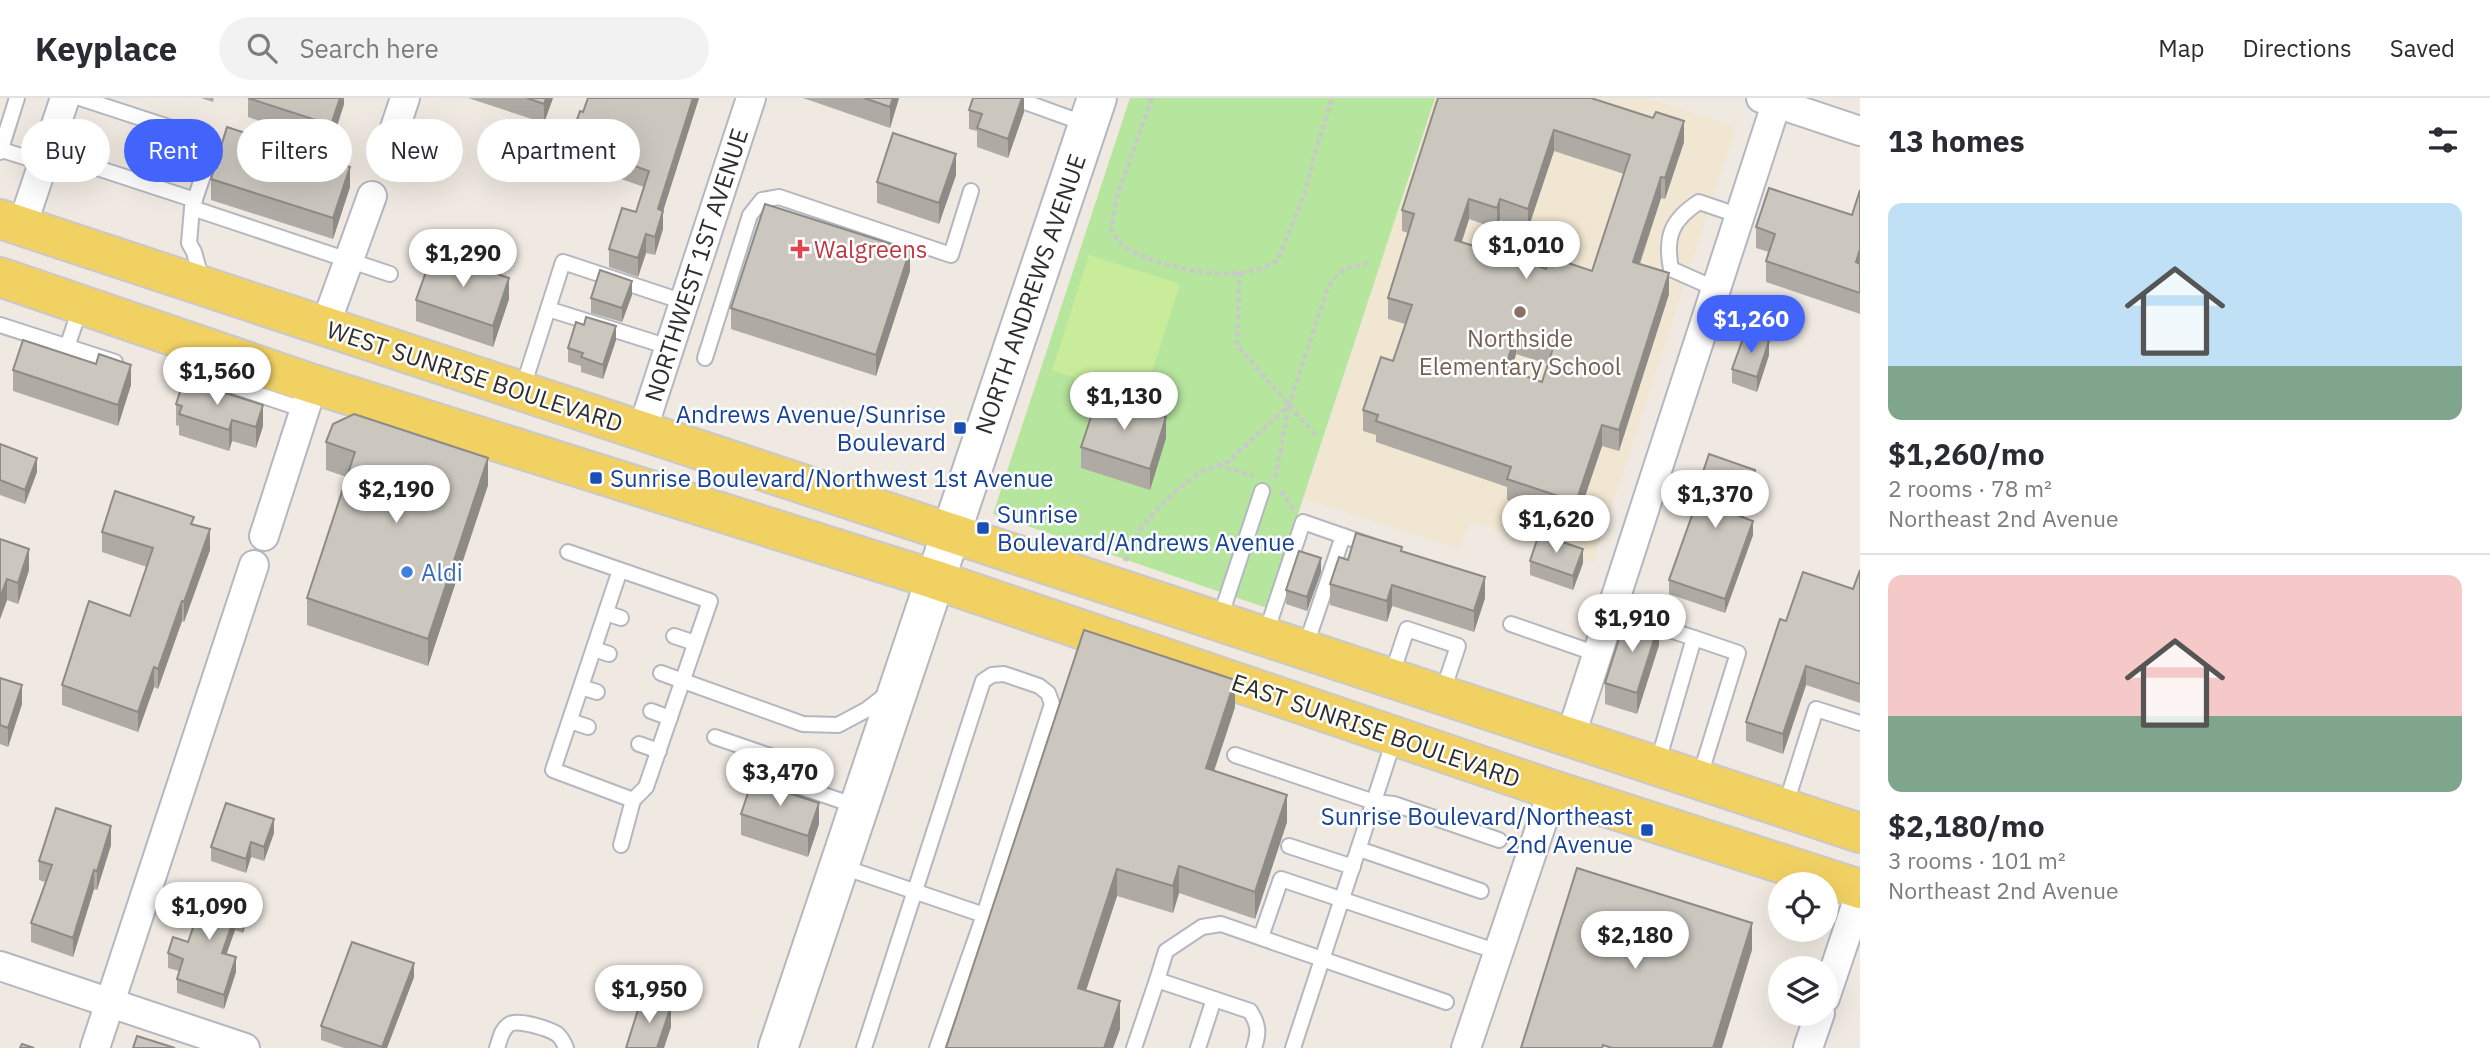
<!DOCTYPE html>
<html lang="en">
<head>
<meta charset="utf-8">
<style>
	:root { --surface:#fff; --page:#f2f2f3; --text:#2b2b33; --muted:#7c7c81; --line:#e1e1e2; --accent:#4264fb }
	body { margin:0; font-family:"IBM Plex Sans",sans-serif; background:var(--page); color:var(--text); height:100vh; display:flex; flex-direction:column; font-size:26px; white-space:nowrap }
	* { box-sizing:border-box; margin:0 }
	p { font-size:23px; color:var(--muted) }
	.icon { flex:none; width:38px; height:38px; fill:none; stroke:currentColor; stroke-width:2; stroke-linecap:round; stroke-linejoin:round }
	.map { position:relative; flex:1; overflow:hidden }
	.side { display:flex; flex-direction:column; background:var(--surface); width:630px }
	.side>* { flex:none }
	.guide { position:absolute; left:21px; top:21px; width:665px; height:63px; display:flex; gap:14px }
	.fabs { position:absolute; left:1768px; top:774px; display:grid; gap:14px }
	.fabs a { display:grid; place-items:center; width:70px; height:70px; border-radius:50%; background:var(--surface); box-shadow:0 7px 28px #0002; font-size:35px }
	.price { position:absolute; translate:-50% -60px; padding:0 16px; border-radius:24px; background:#fff; color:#222; font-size:23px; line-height:46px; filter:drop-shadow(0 2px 4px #0008) }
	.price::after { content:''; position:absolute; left:50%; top:42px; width:21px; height:16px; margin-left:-10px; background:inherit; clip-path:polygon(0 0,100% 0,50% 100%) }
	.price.active { background:var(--accent); color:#fff }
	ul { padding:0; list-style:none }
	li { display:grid; align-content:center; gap:14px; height:371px; padding:0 28px }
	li+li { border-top:2px solid var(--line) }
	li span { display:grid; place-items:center; height:217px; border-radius:14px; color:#555 }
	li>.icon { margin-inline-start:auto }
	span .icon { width:126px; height:126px; fill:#fffc; stroke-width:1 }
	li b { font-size:30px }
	h2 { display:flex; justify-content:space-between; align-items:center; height:84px; padding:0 28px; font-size:30px }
	.tag { padding:0 24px; border-radius:32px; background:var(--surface); box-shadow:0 7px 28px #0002; font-size:24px; line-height:63px }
	.tag.active { background:var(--accent); color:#fff }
	header { display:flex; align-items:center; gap:42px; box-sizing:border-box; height:98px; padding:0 35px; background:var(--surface); border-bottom:2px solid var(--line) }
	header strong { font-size:33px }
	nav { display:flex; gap:38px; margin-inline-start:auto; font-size:24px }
	.search { width:490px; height:63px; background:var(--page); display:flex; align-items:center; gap:18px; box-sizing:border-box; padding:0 24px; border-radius:38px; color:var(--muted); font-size:26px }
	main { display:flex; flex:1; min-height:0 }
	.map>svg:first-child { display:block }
	.education { fill:#f0e6d1 }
	.green { fill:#b6e59e }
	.pitch { fill:#c9ec9a }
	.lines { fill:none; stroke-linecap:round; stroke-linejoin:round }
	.lane-casing { stroke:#b4b7c1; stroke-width:18 }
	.street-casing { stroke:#b4b7c1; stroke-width:32 }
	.secondary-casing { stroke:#b4b7c1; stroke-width:42 }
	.primary-casing { stroke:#c9c9c9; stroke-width:42 }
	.path { stroke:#c9c9c9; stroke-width:4.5; stroke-dasharray:5 3.5; stroke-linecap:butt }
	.lane { stroke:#fff; stroke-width:14 }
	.street { stroke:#fff; stroke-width:28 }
	.secondary { stroke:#fff; stroke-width:38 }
	.primary { stroke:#f2d163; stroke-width:38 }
	.wall { fill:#afaba4; fill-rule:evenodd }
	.shaded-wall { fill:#8e8b86 }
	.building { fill:#cbc7bf; stroke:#8e8b86; stroke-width:2; fill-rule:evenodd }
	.health-dot { fill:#e0444e; stroke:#fff; stroke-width:2.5 }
	.education-dot { fill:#8d6e63; stroke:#fff; stroke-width:2.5 }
	.transit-dot { fill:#1a4fb4; stroke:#fff; stroke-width:2.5 }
	.shop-dot { fill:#3f7fe0; stroke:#fff; stroke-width:2.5 }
	.labels { text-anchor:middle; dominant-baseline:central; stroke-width:5; stroke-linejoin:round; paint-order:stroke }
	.health-label { font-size:24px; fill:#be3a42; stroke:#fff; text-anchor:start }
	.street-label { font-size:24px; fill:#2e2e2e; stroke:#fff }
	.education-label { font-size:24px; fill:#785e54; stroke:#fff }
	.transit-label { font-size:24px; fill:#164399; stroke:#fff; text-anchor:end }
	.shop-label { font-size:24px; fill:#366cbe; stroke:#fff; text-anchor:start }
</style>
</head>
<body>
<header>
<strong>Keyplace</strong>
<div class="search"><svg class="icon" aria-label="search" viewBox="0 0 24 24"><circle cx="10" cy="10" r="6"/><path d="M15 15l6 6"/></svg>Search here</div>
<nav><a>Map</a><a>Directions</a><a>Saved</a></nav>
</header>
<main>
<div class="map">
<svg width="1860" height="950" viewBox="0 0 1860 950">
	<rect width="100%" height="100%" fill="#efe9e1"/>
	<path class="education" d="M1435,0H1648L1736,29L1593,465L1470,423L1459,451L1304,400Z"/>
	<path class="green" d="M1130,0H1435L1267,510L993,416Z"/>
	<path class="pitch" d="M1089,157L1180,186L1143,302L1052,272Z"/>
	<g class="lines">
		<defs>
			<g id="lane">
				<path d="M80,0L205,41L210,57L192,110L189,145L194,154L202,182"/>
				<path d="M1014,0L1086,26"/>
				<path d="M2,52L43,65"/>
				<path d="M0,54L17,0"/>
				<path d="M82,65L195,102"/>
				<path d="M192,110L390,176"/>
				<path d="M1716,191L1671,171C1665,139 1671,122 1699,104L1740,118"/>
				<path d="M548,211L669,249"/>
				<path d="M0,227L115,264"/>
				<path d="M67,249L81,208"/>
				<path d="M205,250C201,262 197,269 206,279L305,312"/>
				<path d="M705,260L750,117L762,102L779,99L951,157L971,93"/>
				<path d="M522,292L563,164L684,204"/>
				<path d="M568,454L710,503L646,689L633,702L553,672L620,472"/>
				<path d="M1611,513L1694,540L1657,667"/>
				<path d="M606,515L621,520"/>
				<path d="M1219,523L1262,393"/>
				<path d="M1511,526L1597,556"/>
				<path d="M674,538L695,545"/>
				<path d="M1265,538L1303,424L1372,448"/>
				<path d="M1694,540L1738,555L1699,681"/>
				<path d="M1305,550L1343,438"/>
				<path d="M594,551L609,556"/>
				<path d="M661,575L803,626L838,627L866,612L888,595"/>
				<path d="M1391,579L1407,531L1458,548L1442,596"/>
				<path d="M581,589L597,594"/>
				<path d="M651,613L670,620"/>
				<path d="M570,623L588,629"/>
				<path d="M715,639L779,661L795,687L856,708"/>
				<path d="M639,646L659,653"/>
				<path d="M1235,657L1374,704L1394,706L1499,742"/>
				<path d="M1785,709L1816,611L1860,625"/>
				<path d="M621,747L633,702"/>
				<path d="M1289,748L1353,769"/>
				<path d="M1359,751L1481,793"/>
				<path d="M840,768L984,817"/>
				<path d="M1261,839L1281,781L1498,854"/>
				<path d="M1157,882L1166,853L1202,829L1221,826L1446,904"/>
				<path d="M497,950C500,942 501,931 510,926C519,921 549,931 557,936C562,940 564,945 566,950"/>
				<path d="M864,950L983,583L992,577L1004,576L1039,588L1048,595L1052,606L984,817L937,950"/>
				<path d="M1134,950L1157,882L1250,913C1259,927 1259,935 1254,950"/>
				<path d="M1198,950L1214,901"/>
				<path d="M1293,950L1395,639"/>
			</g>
			<g id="street">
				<path d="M1761,0L1860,33"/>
				<path d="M391,42L405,0"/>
				<path d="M22,128L65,0"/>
				<path d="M325,228L372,98"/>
				<path d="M642,333L751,0"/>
				<path d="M264,438L313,286"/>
				<path d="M1570,640L1778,0"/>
				<path d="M0,868L245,950"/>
				<path d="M1825,900L1860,796"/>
				<path d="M95,950L254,467"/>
				<path d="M1466,950L1553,692"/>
				<path d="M1808,950L1820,915"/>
			</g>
			<path id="secondary" d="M778,950L1097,0"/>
			<g id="primary">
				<path d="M0,121L1860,735"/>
				<path d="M0,179L313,286L933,481L1553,692L1860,791"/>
			</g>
		</defs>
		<use href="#lane" class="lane-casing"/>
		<use href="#street" class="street-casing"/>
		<use href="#secondary" class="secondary-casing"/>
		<use href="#primary" class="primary-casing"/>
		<g class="path">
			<path d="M1152,0L1117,98L1111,130C1113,134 1116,140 1119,144C1130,155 1144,159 1158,164C1195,175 1241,184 1277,163L1305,95L1313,62L1332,0"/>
			<path d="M1240,174L1237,247L1316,338"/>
			<path d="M1218,367L1253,378"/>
			<path d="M1275,380L1289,307"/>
			<path d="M1281,393L1294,412"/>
			<path d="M1125,463L1140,432L1157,411L1180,389L1201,374L1229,363L1289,307L1328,189C1341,170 1348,168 1371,165"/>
		</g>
		<use href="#lane" class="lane"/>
		<use href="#street" class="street"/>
		<use href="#secondary" class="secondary"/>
		<use href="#primary" class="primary"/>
	</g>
	<g class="wall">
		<path d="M201,0H214L213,4Z"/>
		<path d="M248,0H344V6L331,47L248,19Z"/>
		<path d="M468,0H553L544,25Z"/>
		<path d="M588,0H699L663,113V131L655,157L646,155L638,179L609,169V151L636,114L644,89L569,63V45L583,14Z"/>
		<path d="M803,0H899L890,30Z"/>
		<path d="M1024,0V14L1008,60L977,49V33L969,31V12Z"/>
		<path d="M1438,0L1684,44L1665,101L1661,100L1640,166L1669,196L1619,353L1602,348L1576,425L1507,402V389L1376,344V337L1363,333V312L1393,263L1405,226L1388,221V200L1408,135L1402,133V112ZM1554,53L1624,76L1592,173L1546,171L1462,144L1469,121L1497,131L1500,122L1528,131ZM1516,256L1548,266L1542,284L1511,273Z"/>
		<path d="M956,77L939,126L877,105V84Z"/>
		<path d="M211,81L350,89L333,141L211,102Z"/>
		<path d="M1860,92V216L1766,184V163L1769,154L1756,150V129L1852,117Z"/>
		<path d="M910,173L876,278L731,231V210Z"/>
		<path d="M632,197L622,224L591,215V200Z"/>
		<path d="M509,201L493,249L416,223V202Z"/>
		<path d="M616,242L603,281L581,274V268L568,264V250Z"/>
		<path d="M1769,257L1757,294L1732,285V271Z"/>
		<path d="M13,272L131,287L118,328L13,293Z"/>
		<path d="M176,306L263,328L256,350L232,343L229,353L179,337V328L176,327Z"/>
		<path d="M1166,340L1150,392L1081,370V349Z"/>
		<path d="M326,344L488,387L428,568L307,527V500L347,379L326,372Z"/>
		<path d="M0,346L37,374L25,406L0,397Z"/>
		<path d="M1701,380L1755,386L1743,420L1753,437L1725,515L1669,496V482L1701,391Z"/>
		<path d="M194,426L210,452L184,524L182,523L158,591L154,589L138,634L62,607V587L130,518L147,469L102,454V434Z"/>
		<path d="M0,441L29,472L18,506L7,502L0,521Z"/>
		<path d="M1402,454L1485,500L1474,534L1392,508L1387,524L1330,507V486L1348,462Z"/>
		<path d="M1530,463L1583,465L1573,492L1530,477Z"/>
		<path d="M1860,472V605L1806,587L1783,656L1746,643V624L1853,491Z"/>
		<path d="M1321,474L1307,513L1286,506V492Z"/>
		<path d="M1659,547L1637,616L1605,606V585Z"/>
		<path d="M0,580L22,606L8,649L0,646Z"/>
		<path d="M1235,609L1214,673L1287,724L1255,821L1179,795L1173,815L1117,798L1086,892L1120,931L1113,950H946Z"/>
		<path d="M741,716L819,726L808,759L741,737Z"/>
		<path d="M274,735L264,763L251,759L246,775L211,763V749Z"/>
		<path d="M111,747L97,792L94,791L73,859L31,844V825L45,784L39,782V763Z"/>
		<path d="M193,805L248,820L243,835L235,832L226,856L236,874L224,911L177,895V881L179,873L168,870V855L188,844L197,820L193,819Z"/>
		<path d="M414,879L387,950H344L321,942V928Z"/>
	</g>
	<g class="shaded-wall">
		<path d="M340,0H344V6L331,47V27Z"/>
		<path d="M546,0H553L544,25V6Z"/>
		<path d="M693,0H699L658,129V111Z"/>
		<path d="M893,0H899L890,30V9Z"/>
		<path d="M1022,0H1024V14L1008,60V41Z"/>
		<path d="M1684,23V44L1665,101V80Z"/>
		<path d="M1554,32V53L1528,131V111Z"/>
		<path d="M956,56V77L939,126V105Z"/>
		<path d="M350,69V89L333,141V120Z"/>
		<path d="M1661,79V100L1633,185V164Z"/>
		<path d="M1469,101V121L1455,163V142Z"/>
		<path d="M1500,101V122L1497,131V110Z"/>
		<path d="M663,113V131L655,157V139Z"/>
		<path d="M646,136V155L638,179V160Z"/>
		<path d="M1860,151V172L1856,164Z"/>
		<path d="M910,152V173L876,278V257Z"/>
		<path d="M1669,175V196L1619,353V332Z"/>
		<path d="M509,180V201L493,249V228Z"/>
		<path d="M632,183V197L622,224V210Z"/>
		<path d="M616,228V242L603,281V267Z"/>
		<path d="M1516,235V256L1505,292V271Z"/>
		<path d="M1769,243V257L1757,294V279Z"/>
		<path d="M131,267V287L118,328V307Z"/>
		<path d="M263,307V328L256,350V329Z"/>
		<path d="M1166,319V340L1150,392V371Z"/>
		<path d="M232,322V343L229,353V332Z"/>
		<path d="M1602,327V348L1576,425V404Z"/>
		<path d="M37,360V374L25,406V392Z"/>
		<path d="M488,360V387L428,568V541Z"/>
		<path d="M1755,372V386L1739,432V418Z"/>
		<path d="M1753,423V437L1725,515V501Z"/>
		<path d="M210,431V452L184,524V504Z"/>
		<path d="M29,451V472L18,506V485Z"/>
		<path d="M1583,451V465L1573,492V478Z"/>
		<path d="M1321,460V474L1307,513V499Z"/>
		<path d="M1485,479V500L1474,534V513Z"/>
		<path d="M7,481V502L0,521V500Z"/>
		<path d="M1392,487V508L1387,524V503Z"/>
		<path d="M182,503V523L158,591V571Z"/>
		<path d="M1659,526V547L1637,616V595Z"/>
		<path d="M1806,568V587L1783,656V636Z"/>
		<path d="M154,569V589L138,634V614Z"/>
		<path d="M1235,582V609L1206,697V670Z"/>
		<path d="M22,587V606L8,649V630Z"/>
		<path d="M1287,697V724L1255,821V794Z"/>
		<path d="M819,705V726L808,759V738Z"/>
		<path d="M274,721V735L264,763V749Z"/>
		<path d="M111,728V747L97,792V773Z"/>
		<path d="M251,744V759L246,775V761Z"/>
		<path d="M1179,768V795L1173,815V788Z"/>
		<path d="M1117,771V798L1078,917V890Z"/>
		<path d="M94,772V791L73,859V840Z"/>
		<path d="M248,805V820L243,835V820Z"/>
		<path d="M235,818V832L222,869V855Z"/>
		<path d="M1752,825V852L1722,950H1713Z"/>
		<path d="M236,859V874L224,911V897Z"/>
		<path d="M414,865V879L387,950H382Z"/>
		<path d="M1120,903V931L1113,950H1104Z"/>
		<path d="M671,908V929L664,950H657Z"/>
	</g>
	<g class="building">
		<path d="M248,0H340L331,27Z"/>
		<path d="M527,0H546L544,6Z"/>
		<path d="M588,0H693L658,111L663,113L655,139L646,136L638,160L609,151L622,110L636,114L649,73L569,45L580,13L583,14Z"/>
		<path d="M864,0H893L890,9Z"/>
		<path d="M973,0H1022L1008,41L977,30L982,16L969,12Z"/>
		<path d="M1438,0H1591L1653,20L1656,14L1684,23L1665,80L1661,79L1633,164L1669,175L1619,332L1602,327L1576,404L1507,381L1511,369L1376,323L1378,317L1363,312L1381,259L1393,263L1412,207L1388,200L1414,116L1402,112ZM1554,32L1630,57L1592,173L1550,159L1546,171L1455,142L1469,101L1497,110L1500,101L1528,111ZM1516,235L1554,247L1542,284L1505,271Z"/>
		<path d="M227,29L350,69L333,120L211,81Z"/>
		<path d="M893,35L956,56L939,105L877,84Z"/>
		<path d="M1769,90L1852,117L1860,92V151L1856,164L1860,166V195L1766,163L1775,136L1756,129Z"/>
		<path d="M765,106L910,152L876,257L731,210Z"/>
		<path d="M433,154L509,180L493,228L416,202Z"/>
		<path d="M600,172L632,183L622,210L591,200Z"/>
		<path d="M586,219L616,228L603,267L581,259L583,255L568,250L576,224L584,227Z"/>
		<path d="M1745,235L1769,243L1757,279L1732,271Z"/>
		<path d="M23,242L96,266L99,256L131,267L118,307L13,272Z"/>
		<path d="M184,282L263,307L256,329L232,322L229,332L179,316L182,308L176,306Z"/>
		<path d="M1098,298L1166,319L1150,371L1081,349Z"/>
		<path d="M354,316L488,360L428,541L307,500L355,354L326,344L333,326Z"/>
		<path d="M0,346L37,360L25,392L0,382Z"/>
		<path d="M1709,356L1755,372L1739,418L1753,423L1725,501L1669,482L1705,381L1701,380Z"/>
		<path d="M115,393L194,419L191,426L210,431L184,504L182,503L158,571L154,569L138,614L62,587L89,503L130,518L153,450L102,434Z"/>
		<path d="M1356,435L1402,449L1401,453L1485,479L1474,513L1392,487L1387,503L1330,486L1339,459L1348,462Z"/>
		<path d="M1539,436L1583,451L1573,478L1530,463Z"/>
		<path d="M0,441L29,451L18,485L7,481L0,500Z"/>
		<path d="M1299,453L1321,460L1307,499L1286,492Z"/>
		<path d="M1860,472V586L1806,568L1783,636L1746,624L1780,521L1786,523L1803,474L1853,491Z"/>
		<path d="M1627,516L1659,526L1637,595L1605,585Z"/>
		<path d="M1084,532L1235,582L1206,670L1287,697L1255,794L1179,768L1173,788L1117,771L1078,890L1120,903L1104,950H946Z"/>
		<path d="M0,580L22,587L8,630L0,627Z"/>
		<path d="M752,683L819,705L808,738L741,716Z"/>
		<path d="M226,705L274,721L264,749L251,744L246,761L211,749Z"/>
		<path d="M56,710L111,728L97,773L94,772L73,840L31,825L52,767L39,763Z"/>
		<path d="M1577,770L1752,825L1713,950H1612L1603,947L1602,950H1521Z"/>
		<path d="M199,788L248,805L243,820L235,818L222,855L236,859L224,897L177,881L183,861L168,855L173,839L188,844L201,807L193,805Z"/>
		<path d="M352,844L414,865L382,949L321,928Z"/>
		<path d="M642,899L671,908L657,950H626Z"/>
		<path d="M137,938L175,950H133Z"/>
		<path d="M22,946L34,950H20Z"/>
	</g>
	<path class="health-dot" d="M796.5 140.5h7v7h7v7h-7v7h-7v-7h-7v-7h7z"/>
	<circle class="education-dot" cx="1520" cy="214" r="7"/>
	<g class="transit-dot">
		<rect x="953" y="323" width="14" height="14" rx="3.5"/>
		<rect x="589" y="373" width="14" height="14" rx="3.5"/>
		<rect x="976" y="423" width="14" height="14" rx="3.5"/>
		<rect x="1640" y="725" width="14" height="14" rx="3.5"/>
	</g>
	<circle class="shop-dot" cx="407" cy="474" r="7"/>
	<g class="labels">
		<g class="health-label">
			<text x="814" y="151">Walgreens</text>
		</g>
		<g class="street-label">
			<text transform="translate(696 167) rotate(-72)">NORTHWEST 1ST AVENUE</text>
			<text transform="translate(1030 196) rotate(-71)">NORTH ANDREWS AVENUE</text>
			<text transform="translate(475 278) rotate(18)">WEST SUNRISE BOULEVARD</text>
			<text transform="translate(1376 632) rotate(19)">EAST SUNRISE BOULEVARD</text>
		</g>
		<g class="education-label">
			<text x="1520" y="240">Northside<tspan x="1520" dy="28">Elementary School</tspan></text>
		</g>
		<g class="transit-label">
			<text x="946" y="316">Andrews Avenue/Sunrise<tspan x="946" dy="28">Boulevard</tspan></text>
			<text x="610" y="380" text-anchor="start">Sunrise Boulevard/Northwest 1st Avenue</text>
			<text x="997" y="416" text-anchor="start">Sunrise<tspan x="997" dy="28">Boulevard/Andrews Avenue</tspan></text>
			<text x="1633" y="718">Sunrise Boulevard/Northeast<tspan x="1633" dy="28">2nd Avenue</tspan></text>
		</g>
		<g class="shop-label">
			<text x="421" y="474">Aldi</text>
		</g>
	</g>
</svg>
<div class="fabs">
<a><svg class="icon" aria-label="locate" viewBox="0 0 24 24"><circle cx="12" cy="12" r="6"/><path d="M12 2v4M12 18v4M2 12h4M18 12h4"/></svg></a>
<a><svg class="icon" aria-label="layers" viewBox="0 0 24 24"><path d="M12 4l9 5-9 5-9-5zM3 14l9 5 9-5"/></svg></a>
</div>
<b class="price" style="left:1526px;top:183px">$1,010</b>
<b class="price" style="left:463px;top:191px">$1,290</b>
<b class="price active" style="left:1751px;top:257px">$1,260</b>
<b class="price" style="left:217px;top:309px">$1,560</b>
<b class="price" style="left:1124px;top:334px">$1,130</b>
<b class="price" style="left:396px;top:427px">$2,190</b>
<b class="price" style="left:1715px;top:432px">$1,370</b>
<b class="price" style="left:1556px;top:457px">$1,620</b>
<b class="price" style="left:1632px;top:556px">$1,910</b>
<b class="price" style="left:780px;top:710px">$3,470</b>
<b class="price" style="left:209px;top:844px">$1,090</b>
<b class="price" style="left:1635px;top:873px">$2,180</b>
<b class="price" style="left:649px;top:927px">$1,950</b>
<div class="guide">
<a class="tag">Buy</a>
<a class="tag active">Rent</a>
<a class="tag">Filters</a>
<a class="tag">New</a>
<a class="tag">Apartment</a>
</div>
</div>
<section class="side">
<h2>13 homes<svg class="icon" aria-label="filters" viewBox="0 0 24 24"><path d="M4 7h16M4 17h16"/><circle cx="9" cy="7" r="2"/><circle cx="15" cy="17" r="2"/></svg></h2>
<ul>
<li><span style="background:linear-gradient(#bfe0f5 75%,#7fa58c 0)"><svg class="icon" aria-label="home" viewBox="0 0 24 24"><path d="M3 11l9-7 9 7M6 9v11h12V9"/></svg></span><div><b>$1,260/mo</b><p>2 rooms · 78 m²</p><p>Northeast 2nd Avenue</p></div></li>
<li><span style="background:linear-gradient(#f6c9c9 65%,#7fa58c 0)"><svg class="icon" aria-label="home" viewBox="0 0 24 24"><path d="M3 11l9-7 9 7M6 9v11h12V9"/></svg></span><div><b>$2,180/mo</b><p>3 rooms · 101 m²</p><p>Northeast 2nd Avenue</p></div></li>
</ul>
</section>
</main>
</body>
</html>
